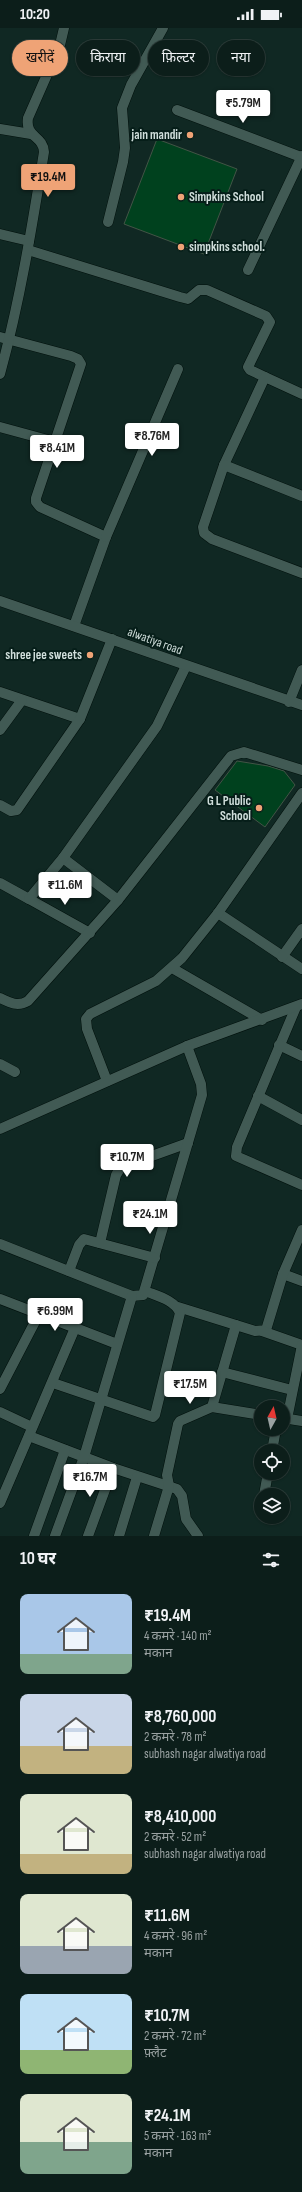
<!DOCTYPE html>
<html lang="hi">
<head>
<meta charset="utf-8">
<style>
	:root { --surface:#0c1e1a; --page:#152723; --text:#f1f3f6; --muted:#9aa2a2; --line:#2c3c39; --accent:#efa376 }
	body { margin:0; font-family:"Sofia Sans Condensed","Noto Sans Devanagari",sans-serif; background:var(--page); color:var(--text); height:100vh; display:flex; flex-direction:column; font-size:15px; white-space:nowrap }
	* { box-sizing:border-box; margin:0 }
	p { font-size:13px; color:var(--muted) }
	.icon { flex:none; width:22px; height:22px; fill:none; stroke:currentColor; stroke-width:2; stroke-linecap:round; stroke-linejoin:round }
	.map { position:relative; height:1508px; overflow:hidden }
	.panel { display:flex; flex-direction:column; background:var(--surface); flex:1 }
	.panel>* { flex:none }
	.hud { position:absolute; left:12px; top:12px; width:278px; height:36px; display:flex; gap:8px }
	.needle { width:26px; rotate:8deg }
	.buttons { position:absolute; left:254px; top:1372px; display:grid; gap:8px }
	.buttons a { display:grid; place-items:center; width:36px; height:36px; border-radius:50%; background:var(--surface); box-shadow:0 1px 3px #0004,0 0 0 1px var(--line); font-size:20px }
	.price { position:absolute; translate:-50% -34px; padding:0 9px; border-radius:4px; background:#fff; color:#222; font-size:13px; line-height:26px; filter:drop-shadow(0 1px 2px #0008) }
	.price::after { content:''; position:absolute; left:50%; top:24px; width:12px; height:9px; margin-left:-6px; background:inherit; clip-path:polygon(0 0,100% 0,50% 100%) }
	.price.active { background:var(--accent); color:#111 }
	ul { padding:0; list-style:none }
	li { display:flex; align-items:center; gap:12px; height:100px; padding:0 20px }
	li span { display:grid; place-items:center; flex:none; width:112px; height:80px; border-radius:8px; color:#555 }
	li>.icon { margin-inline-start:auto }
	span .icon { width:48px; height:48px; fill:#fffc; stroke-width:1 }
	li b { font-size:17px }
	h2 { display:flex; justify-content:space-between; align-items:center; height:48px; padding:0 20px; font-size:17px }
	.pill { padding:0 14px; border-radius:18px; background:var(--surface); box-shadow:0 1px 3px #0004,0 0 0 1px var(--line); font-size:14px; line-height:36px }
	.pill.active { background:var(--accent); color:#111 }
	.status { display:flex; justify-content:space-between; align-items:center; height:28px; padding:0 20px; background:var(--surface); direction:ltr }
	.status svg { height:11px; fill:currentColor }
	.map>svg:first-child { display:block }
	.building { fill:#00411e; stroke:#425446 }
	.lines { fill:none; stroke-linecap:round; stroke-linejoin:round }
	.minor-casing { stroke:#00100c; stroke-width:11 }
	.tertiary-casing { stroke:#00100c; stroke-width:11 }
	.minor { stroke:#415a54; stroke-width:10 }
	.tertiary { stroke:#415a54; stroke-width:10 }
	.poi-dot { fill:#efa376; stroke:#061e19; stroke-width:1.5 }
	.labels { text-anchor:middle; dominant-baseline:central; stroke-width:4; stroke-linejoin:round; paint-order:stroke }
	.poi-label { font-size:13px; font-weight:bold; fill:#d0dedb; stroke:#061e19; text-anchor:end }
	.street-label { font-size:13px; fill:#d0dedb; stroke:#061e19 }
</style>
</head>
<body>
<div class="status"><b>10:20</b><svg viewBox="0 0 49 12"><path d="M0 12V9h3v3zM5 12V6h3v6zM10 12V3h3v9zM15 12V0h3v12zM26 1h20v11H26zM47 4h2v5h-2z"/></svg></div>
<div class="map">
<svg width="302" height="1508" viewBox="0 0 302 1508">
	<rect width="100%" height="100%" fill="#102823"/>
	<g class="building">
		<path d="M157,111L237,141L204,226L124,196Z"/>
		<path d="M237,733L268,738L284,743L295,757L265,799L215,762Z"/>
	</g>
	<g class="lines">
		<defs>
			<g id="minor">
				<path d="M177,82L301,129"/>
				<path d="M0,101L31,106"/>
				<path d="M108,194L123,134L125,120L122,80L131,57L163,0"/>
				<path d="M0,206L29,213"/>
				<path d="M28,222L180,269L188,271L199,262H207L266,288L270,294L248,339L250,342L265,349"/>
				<path d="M248,242L302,128"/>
				<path d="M0,309L71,328L78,331L81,336L36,470V474L40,479L106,509L74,598"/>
				<path d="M0,346C20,273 32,199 44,124C43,107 25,110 28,90L60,17L64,0"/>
				<path d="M0,399L55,414"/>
				<path d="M224,437L265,349L302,366"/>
				<path d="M302,468L224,437L203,499L204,505L212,511L302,545"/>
				<path d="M106,509L178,341"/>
				<path d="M0,664L80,691"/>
				<path d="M289,674L302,642"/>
				<path d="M0,702L22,672"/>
				<path d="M0,777L11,783L17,782L80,691L112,611"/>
				<path d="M63,830L118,872"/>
				<path d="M0,855L29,871L63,830L157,698L186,638"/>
				<path d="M29,871L90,905"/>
				<path d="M218,885L302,941"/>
				<path d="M282,929L302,901"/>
				<path d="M172,940L262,992"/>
				<path d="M0,970C10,975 18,979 28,973L118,872L231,728L244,724L302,742"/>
				<path d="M296,979L237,1119L236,1128L302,1157"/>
				<path d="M279,1017L302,1028"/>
				<path d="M0,1036L15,1044"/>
				<path d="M107,1053L87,1001L86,991L90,986L156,953L182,930L218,885L302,765"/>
				<path d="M258,1068L302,1092"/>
				<path d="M100,1215L116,1147L121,1139L188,1115"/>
				<path d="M0,1216L132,1268L143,1267L202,1067L201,1056L187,1018"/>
				<path d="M69,1243L79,1217L84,1211L155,1230"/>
				<path d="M283,1246L302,1253"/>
				<path d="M0,1271L117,1316"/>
				<path d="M178,1279L255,1303L266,1302L283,1246L302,1202"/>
				<path d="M262,1303L302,1317"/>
				<path d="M222,1344L292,1362"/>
				<path d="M53,1355L153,1389L155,1387L180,1285C175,1272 157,1268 145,1263"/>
				<path d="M0,1361L39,1286"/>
				<path d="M212,1379L261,1387"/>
				<path d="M0,1384L32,1399"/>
				<path d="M283,1390L302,1393"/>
				<path d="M287,1391L302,1317"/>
				<path d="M29,1408L113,1440L177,1461L182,1468L186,1491L198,1508"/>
				<path d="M272,1423L276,1401"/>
				<path d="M264,1467L268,1445"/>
				<path d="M0,1475L75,1300"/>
				<path d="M34,1508L65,1422"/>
				<path d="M55,1508L84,1429L132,1268"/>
				<path d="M88,1508L113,1440"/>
				<path d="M119,1508L137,1449"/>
				<path d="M154,1508L169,1458L167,1447L178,1396L180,1393L212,1379L236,1297"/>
			</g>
			<g id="tertiary">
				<path d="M0,573L302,677"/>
				<path d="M0,1101L187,1018L302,976"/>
			</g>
		</defs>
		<use href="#minor" class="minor-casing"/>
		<use href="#tertiary" class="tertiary-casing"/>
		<use href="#minor" class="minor"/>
		<use href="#tertiary" class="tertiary"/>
	</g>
	<g class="poi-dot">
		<circle cx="190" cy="107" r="4"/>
		<circle cx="181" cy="169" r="4"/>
		<circle cx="181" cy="219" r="4"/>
		<circle cx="90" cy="627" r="4"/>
		<circle cx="259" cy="780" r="4"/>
	</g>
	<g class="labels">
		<g class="poi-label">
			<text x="182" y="107">jain mandir</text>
			<text x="189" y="169" text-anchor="start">Simpkins School</text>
			<text x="189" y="219" text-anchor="start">simpkins school.</text>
			<text x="82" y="627">shree jee sweets</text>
			<text x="251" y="773">G L Public<tspan x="251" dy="15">School</tspan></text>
		</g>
		<g class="street-label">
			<text transform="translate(155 613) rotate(20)">alwatiya road</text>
		</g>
	</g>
</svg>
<div class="buttons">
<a><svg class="needle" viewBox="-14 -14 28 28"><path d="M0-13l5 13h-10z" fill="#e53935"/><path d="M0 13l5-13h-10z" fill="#9aa2a2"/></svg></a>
<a><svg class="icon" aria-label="locate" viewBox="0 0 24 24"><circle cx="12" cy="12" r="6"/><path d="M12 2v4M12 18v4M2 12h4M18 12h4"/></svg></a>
<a><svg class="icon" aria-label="layers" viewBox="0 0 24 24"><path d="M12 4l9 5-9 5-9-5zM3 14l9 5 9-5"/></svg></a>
</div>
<b class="price" style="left:243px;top:96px">₹5.79M</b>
<b class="price active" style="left:48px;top:170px">₹19.4M</b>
<b class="price" style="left:152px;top:429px">₹8.76M</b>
<b class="price" style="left:57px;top:441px">₹8.41M</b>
<b class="price" style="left:65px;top:878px">₹11.6M</b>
<b class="price" style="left:127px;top:1150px">₹10.7M</b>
<b class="price" style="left:150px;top:1207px">₹24.1M</b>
<b class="price" style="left:55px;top:1304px">₹6.99M</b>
<b class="price" style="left:190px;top:1377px">₹17.5M</b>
<b class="price" style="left:90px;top:1470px">₹16.7M</b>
<div class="hud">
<a class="pill active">खरीदें</a>
<a class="pill">किराया</a>
<a class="pill">फ़िल्टर</a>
<a class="pill">नया</a>
</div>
</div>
<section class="panel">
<h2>10 घर<svg class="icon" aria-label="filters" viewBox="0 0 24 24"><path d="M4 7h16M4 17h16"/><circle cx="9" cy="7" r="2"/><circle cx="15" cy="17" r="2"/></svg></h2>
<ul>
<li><span style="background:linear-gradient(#a9c7e8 75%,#7fa58c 0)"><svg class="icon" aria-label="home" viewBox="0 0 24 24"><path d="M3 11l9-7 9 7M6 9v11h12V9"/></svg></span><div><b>₹19.4M</b><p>4 कमरे · 140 m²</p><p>मकान</p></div></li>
<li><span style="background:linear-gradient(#c9d6e8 65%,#c2b280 0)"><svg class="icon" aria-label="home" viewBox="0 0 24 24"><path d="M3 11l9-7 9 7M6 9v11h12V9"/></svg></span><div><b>₹8,760,000</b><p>2 कमरे · 78 m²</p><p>subhash nagar alwatiya road</p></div></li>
<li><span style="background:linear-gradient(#dfe7d0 75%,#c2b280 0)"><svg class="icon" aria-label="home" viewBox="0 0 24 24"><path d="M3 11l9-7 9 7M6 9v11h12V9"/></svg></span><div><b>₹8,410,000</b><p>2 कमरे · 52 m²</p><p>subhash nagar alwatiya road</p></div></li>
<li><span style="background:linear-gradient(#dfe7d0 65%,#9aa5b1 0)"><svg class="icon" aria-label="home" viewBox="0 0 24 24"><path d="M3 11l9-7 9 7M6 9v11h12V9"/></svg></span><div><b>₹11.6M</b><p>4 कमरे · 96 m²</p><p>मकान</p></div></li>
<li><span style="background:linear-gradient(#bfe0f5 70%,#8fb573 0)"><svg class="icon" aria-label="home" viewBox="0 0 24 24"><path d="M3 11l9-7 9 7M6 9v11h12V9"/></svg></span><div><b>₹10.7M</b><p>2 कमरे · 72 m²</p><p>फ़्लैट</p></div></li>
<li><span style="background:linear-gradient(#dfe7d0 60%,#7fa58c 0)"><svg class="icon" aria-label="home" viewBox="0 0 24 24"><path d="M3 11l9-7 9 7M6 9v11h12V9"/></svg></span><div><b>₹24.1M</b><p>5 कमरे · 163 m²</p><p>मकान</p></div></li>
</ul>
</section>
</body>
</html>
